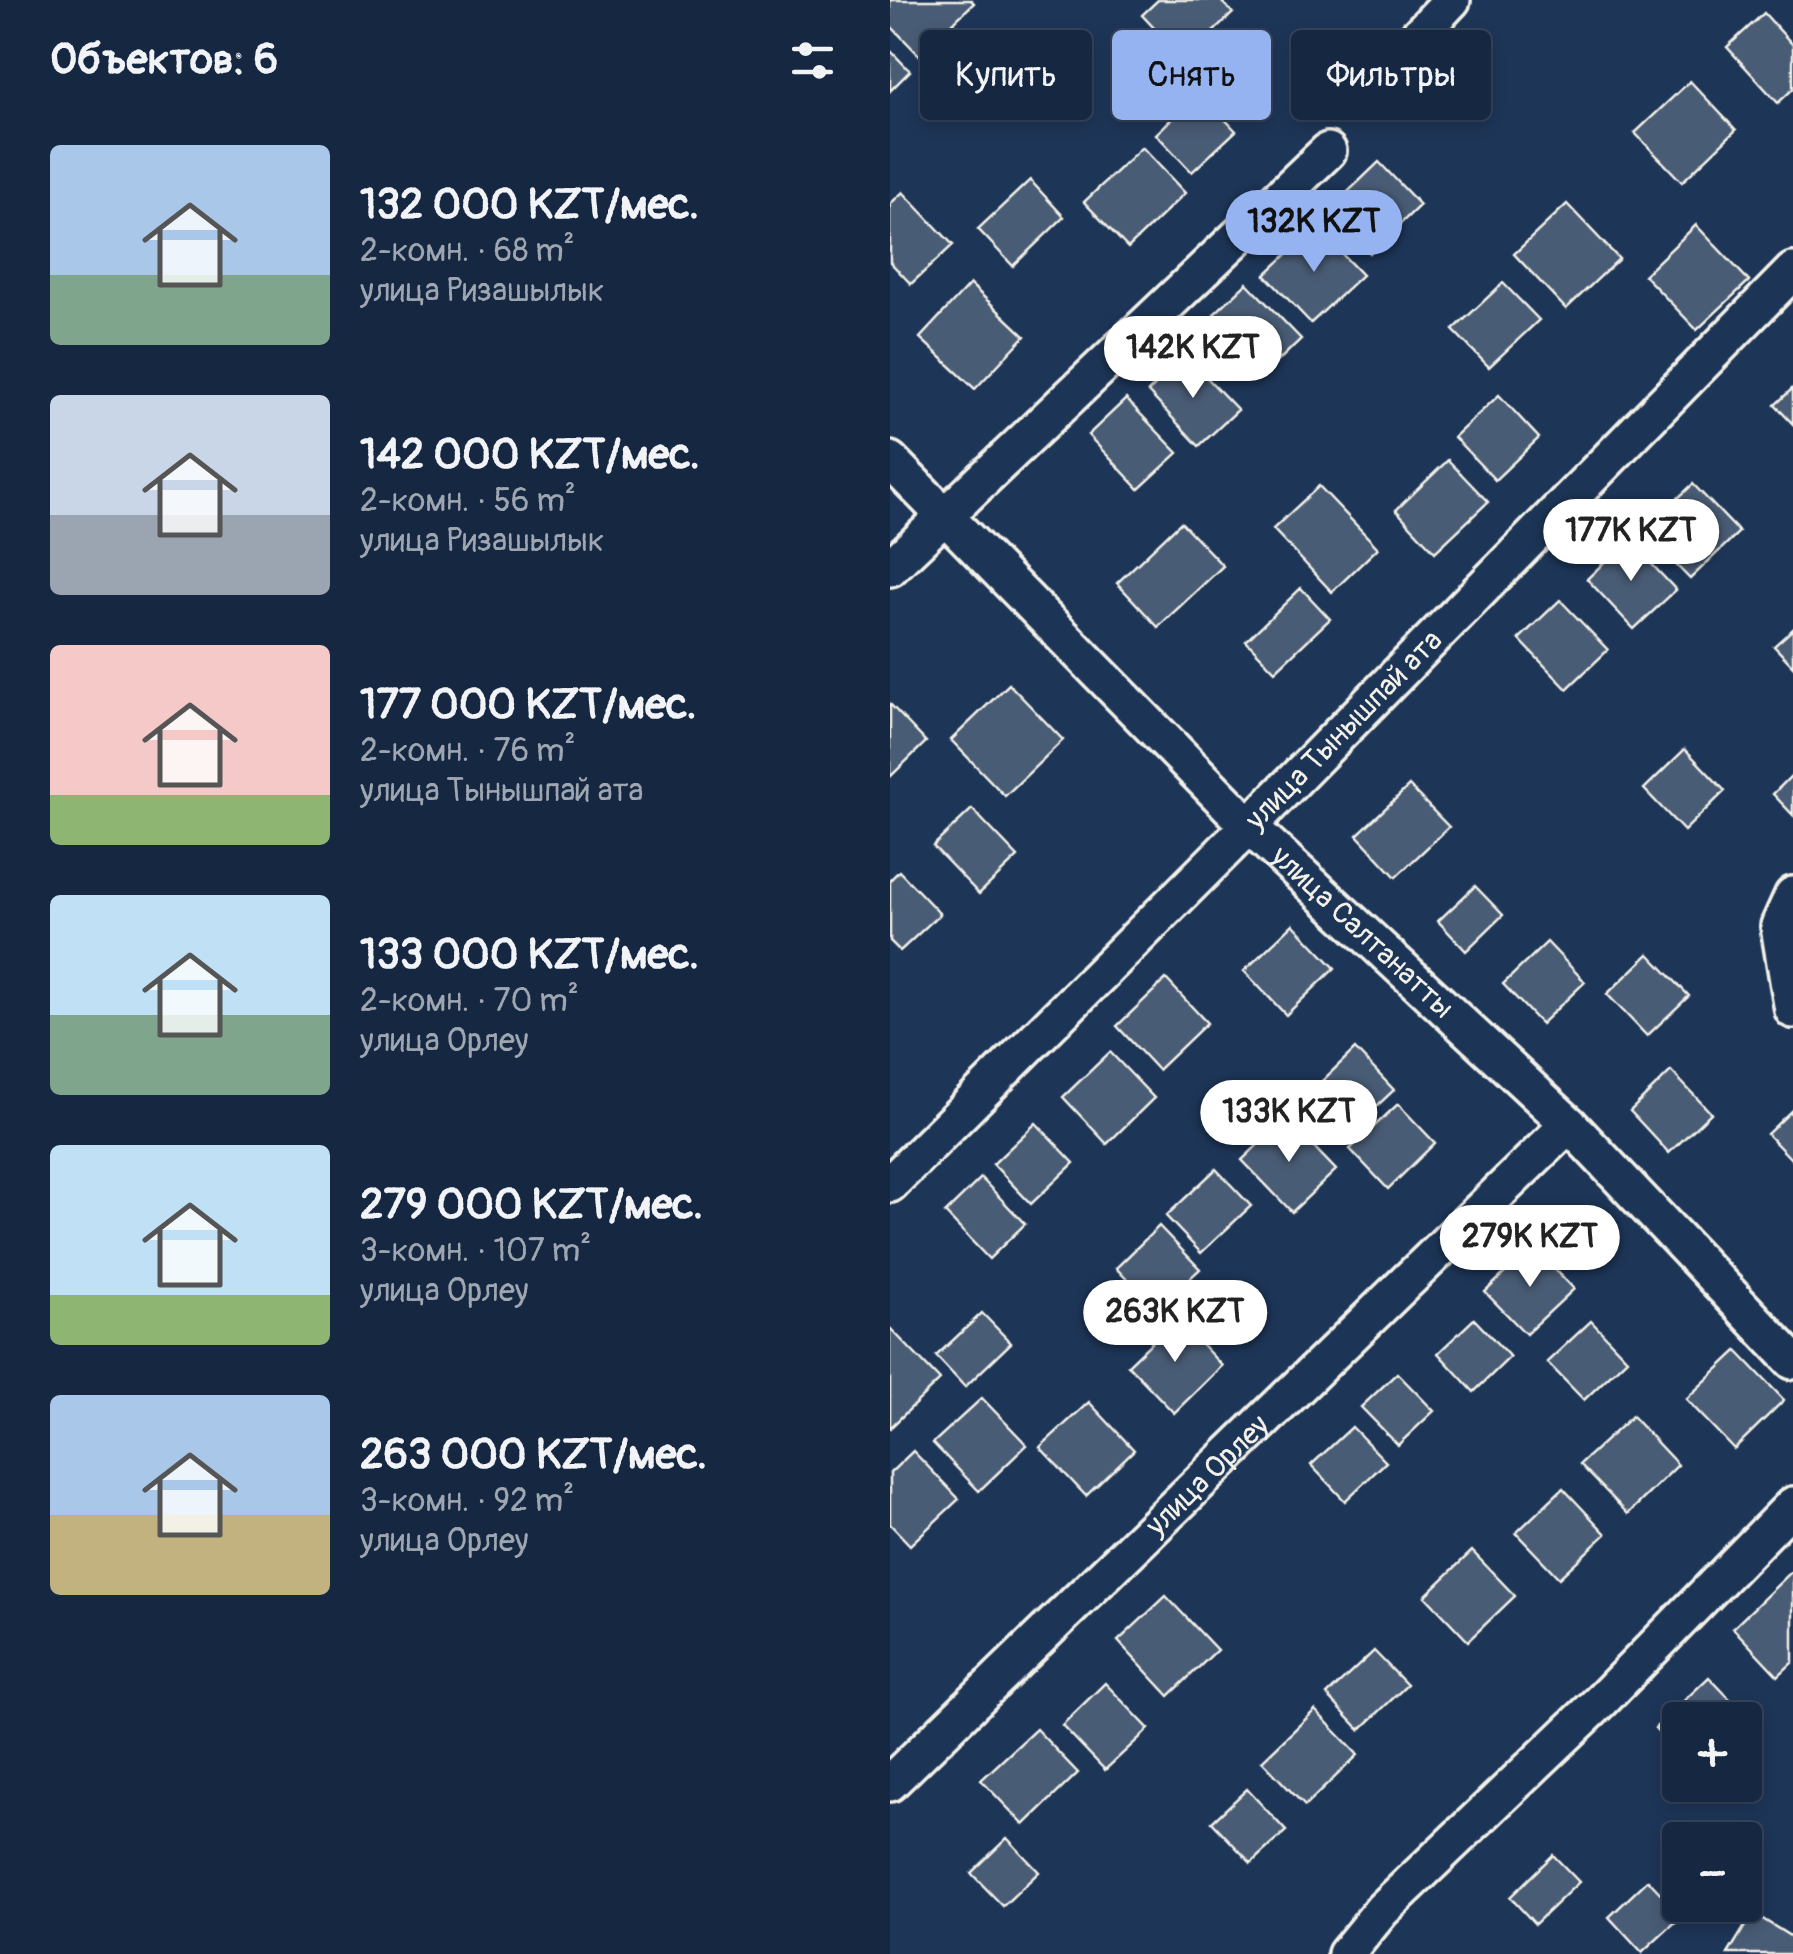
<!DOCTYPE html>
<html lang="ru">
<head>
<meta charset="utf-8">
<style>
	:root { --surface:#162841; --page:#23344c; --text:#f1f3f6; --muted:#9ea6b1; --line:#35445a; --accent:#95b2f1 }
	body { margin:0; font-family:Pangolin,sans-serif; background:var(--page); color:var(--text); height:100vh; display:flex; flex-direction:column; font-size:38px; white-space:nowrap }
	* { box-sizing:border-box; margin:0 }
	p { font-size:32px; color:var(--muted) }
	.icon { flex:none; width:55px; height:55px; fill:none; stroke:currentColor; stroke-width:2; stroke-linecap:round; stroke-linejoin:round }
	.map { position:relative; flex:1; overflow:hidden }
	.panel { display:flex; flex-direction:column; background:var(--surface); width:890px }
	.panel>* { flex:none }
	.top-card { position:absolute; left:30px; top:30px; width:722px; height:90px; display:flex; gap:20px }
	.tools { position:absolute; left:772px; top:1702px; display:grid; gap:20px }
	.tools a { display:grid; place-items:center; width:100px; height:100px; border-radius:10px; background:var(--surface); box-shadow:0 5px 15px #0003,0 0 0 2px var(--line); font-size:50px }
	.price { position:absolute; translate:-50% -85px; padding:0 22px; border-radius:35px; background:#fff; color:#222; font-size:32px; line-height:65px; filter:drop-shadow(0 2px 5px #0008) }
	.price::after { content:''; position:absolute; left:50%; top:60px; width:30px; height:22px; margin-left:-15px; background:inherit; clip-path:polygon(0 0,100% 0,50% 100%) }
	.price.current { background:var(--accent); color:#111 }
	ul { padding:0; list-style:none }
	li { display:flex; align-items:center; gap:30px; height:250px; padding:0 50px }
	li span { display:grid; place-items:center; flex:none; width:280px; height:200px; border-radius:10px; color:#555 }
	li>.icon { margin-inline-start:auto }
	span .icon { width:120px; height:120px; fill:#fffc; stroke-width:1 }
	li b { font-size:42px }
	h2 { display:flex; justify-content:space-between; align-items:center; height:120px; padding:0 50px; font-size:42px }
	.pill { padding:0 35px; border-radius:10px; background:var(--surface); box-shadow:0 5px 15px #0003,0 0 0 2px var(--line); font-size:35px; line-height:90px }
	.pill.current { background:var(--accent); color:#111 }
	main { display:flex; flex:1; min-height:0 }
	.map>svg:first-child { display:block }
	.building { fill:#485b74; stroke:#f4f1e8; stroke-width:2.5 }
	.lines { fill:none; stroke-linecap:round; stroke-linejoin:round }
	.minor-casing { stroke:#f4f1e8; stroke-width:42 }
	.minor { stroke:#1d3557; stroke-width:35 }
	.labels { text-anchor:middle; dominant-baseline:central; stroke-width:8; stroke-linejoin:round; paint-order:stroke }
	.street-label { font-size:30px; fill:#f4f1e8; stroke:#1d3557 }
</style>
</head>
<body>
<main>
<section class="panel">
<h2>Объектов: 6<svg class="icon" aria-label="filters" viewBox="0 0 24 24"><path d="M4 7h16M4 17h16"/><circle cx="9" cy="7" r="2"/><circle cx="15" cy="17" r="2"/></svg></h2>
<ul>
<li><span style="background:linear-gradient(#a9c7e8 65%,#7fa58c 0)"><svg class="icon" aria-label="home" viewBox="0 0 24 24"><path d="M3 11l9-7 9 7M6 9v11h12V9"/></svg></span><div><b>132 000 KZT/мес.</b><p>2-комн. · 68 m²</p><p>улица Ризашылык</p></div></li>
<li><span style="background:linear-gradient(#c9d6e8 60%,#9aa5b1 0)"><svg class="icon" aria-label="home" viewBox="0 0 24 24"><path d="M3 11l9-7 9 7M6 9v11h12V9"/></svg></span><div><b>142 000 KZT/мес.</b><p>2-комн. · 56 m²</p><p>улица Ризашылык</p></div></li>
<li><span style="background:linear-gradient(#f6c9c9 75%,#8fb573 0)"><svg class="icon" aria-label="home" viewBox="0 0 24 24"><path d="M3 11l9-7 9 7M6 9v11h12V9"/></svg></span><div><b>177 000 KZT/мес.</b><p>2-комн. · 76 m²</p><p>улица Тынышпай ата</p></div></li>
<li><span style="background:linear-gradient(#bfe0f5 60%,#7fa58c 0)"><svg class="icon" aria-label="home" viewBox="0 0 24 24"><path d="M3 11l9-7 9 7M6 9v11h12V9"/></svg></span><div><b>133 000 KZT/мес.</b><p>2-комн. · 70 m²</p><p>улица Орлеу</p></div></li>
<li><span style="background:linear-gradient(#bfe0f5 75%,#8fb573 0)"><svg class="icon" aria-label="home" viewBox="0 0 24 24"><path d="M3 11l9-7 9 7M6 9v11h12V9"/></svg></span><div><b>279 000 KZT/мес.</b><p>3-комн. · 107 m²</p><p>улица Орлеу</p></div></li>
<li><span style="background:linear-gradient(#a9c7e8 60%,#c2b280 0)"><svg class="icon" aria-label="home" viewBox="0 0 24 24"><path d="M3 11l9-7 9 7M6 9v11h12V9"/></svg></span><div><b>263 000 KZT/мес.</b><p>3-комн. · 92 m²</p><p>улица Орлеу</p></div></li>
</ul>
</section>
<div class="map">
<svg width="903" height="1954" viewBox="0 0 903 1954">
	<rect width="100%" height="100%" fill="#1d3557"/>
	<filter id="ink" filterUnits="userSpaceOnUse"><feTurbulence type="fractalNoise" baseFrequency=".01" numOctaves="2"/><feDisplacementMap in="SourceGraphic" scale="20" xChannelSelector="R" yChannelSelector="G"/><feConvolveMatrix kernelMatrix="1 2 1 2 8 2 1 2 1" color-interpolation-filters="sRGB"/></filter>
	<g filter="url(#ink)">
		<g class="building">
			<path d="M0,0H81L84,3L29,55L0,25Z"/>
			<path d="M268,0H330L343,13L294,60L252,15Z"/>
			<path d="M874,13L903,45V89L888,103L837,47Z"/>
			<path d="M0,50L20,71L0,91Z"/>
			<path d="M800,81L846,130L792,182L745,133Z"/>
			<path d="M309,92L346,131L302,172L266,134Z"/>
			<path d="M252,147L295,193L238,248L194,202Z"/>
			<path d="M489,162L530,205L480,253L439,210Z"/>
			<path d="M140,180L174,217L123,266L88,229Z"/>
			<path d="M13,192L63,245L21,284L0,262V204Z"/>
			<path d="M677,204L729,259L676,309L624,254Z"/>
			<path d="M806,225L859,281L807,330L754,275Z"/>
			<path d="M426,227L472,275L421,323L375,275Z"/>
			<path d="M357,283L411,339L378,371L324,314Z"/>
			<path d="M613,283L649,320L599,367L563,330Z"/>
			<path d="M80,284L135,336L85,389L30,338Z"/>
			<path d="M296,356L348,410L309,446L258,392Z"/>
			<path d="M903,388V424L885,405Z"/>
			<path d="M609,395L649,438L605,480L564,437Z"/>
			<path d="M236,399L288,453L249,489L198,435Z"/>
			<path d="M558,460L598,502L545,552L506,510Z"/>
			<path d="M803,484L849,532L800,579L753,531Z"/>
			<path d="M429,486L488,548L442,592L383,529Z"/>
			<path d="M291,522L333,566L268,627L227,583Z"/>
			<path d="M738,539L786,590L744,629L697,579Z"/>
			<path d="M411,588L440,619L385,671L356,641Z"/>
			<path d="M670,600L718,650L677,689L629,639Z"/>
			<path d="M903,629V666L884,646Z"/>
			<path d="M119,684L173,740L115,796L61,740Z"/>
			<path d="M0,704L36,742L0,777Z"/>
			<path d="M795,749L835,791L794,831L754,789Z"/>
			<path d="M903,774V815L883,794Z"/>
			<path d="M519,786L559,827L506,877L467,835Z"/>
			<path d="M82,809L128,857L89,894L43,846Z"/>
			<path d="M9,871L50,914L10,951L0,941V880Z"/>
			<path d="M585,886L613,915L576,951L548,921Z"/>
			<path d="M403,924L445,968L396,1015L354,971Z"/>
			<path d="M657,942L695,982L651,1024L613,984Z"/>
			<path d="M759,954L799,996L757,1036L717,994Z"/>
			<path d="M276,979L317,1023L268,1070L227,1026Z"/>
			<path d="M465,1049L504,1090L471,1121L432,1081Z"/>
			<path d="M220,1052L264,1098L217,1144L173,1097Z"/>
			<path d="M781,1071L821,1113L779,1153L740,1111Z"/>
			<path d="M508,1104L545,1143L498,1189L460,1149Z"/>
			<path d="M903,1109V1161L877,1134Z"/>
			<path d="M396,1118L446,1170L402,1212L352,1160Z"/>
			<path d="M146,1123L184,1163L141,1204L103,1164Z"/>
			<path d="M326,1169L361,1206L311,1253L276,1216Z"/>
			<path d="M91,1178L135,1224L99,1259L55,1213Z"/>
			<path d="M269,1226L310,1269L266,1310L226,1268Z"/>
			<path d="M643,1246L684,1289L636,1334L595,1292Z"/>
			<path d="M92,1313L121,1343L75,1387L46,1356Z"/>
			<path d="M287,1318L332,1366L284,1413L238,1365Z"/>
			<path d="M584,1319L620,1357L584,1392L548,1353Z"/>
			<path d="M701,1321L737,1359L694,1400L657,1362Z"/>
			<path d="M0,1328L50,1380L0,1428Z"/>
			<path d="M847,1351L894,1400L844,1449L796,1399Z"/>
			<path d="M507,1373L544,1411L508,1445L471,1407Z"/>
			<path d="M92,1398L137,1445L89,1491L43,1443Z"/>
			<path d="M199,1402L244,1450L196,1496L150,1447Z"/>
			<path d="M742,1416L788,1465L738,1514L690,1464Z"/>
			<path d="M462,1427L496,1462L455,1501L421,1465Z"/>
			<path d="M23,1451L69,1499L20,1545L0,1524V1473Z"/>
			<path d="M673,1488L716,1534L669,1578L626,1533Z"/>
			<path d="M582,1551L625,1596L578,1641L535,1596Z"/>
			<path d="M901,1572L903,1574V1662L888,1676L843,1628Z"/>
			<path d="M276,1596L327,1650L279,1696L228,1641Z"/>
			<path d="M484,1651L517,1685L470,1730L437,1695Z"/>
			<path d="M819,1677L859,1719L855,1722V1720H790V1755L765,1728Z"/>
			<path d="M215,1683L259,1729L215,1770L172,1725Z"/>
			<path d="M425,1710L468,1755L415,1806L372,1761Z"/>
			<path d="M146,1729L188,1773L134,1825L91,1780Z"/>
			<path d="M357,1789L396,1831L361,1863L322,1822Z"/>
			<path d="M117,1838L149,1872L113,1906L81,1873Z"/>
			<path d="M663,1855L689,1882L645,1924L620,1897Z"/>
			<path d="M758,1880L792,1916L752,1953L719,1917Z"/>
			<path d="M863,1913L903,1938L902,1954H838Z"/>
		</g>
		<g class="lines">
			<defs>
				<g id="minor">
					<path d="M481,85L562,0"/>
					<path id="s1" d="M0,460L359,826L679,1124L903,1361"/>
					<path d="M0,568L438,151"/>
					<path d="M903,895L889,926L903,1010"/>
					<path id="s2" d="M0,1184L359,826L903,271"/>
					<path id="s3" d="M0,1783L679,1124"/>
					<path d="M456,1954L492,1910L712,1700L903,1505"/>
				</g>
			</defs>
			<use href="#minor" class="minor-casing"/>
			<use href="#minor" class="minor"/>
		</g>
	</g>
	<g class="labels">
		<g class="street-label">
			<text stroke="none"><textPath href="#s2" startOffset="642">улица Тынышпай ата</textPath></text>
			<text stroke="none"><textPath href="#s1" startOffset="668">улица Салтанатты</textPath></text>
			<text stroke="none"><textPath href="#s3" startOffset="442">улица Орлеу</textPath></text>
		</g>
	</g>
</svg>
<div class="tools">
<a>+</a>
<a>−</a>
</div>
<b class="price current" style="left:424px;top:275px">132K KZT</b>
<b class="price" style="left:303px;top:401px">142K KZT</b>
<b class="price" style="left:741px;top:584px">177K KZT</b>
<b class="price" style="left:399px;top:1165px">133K KZT</b>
<b class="price" style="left:640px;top:1290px">279K KZT</b>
<b class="price" style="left:285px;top:1365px">263K KZT</b>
<div class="top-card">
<a class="pill">Купить</a>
<a class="pill current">Снять</a>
<a class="pill">Фильтры</a>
</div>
</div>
</main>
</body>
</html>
